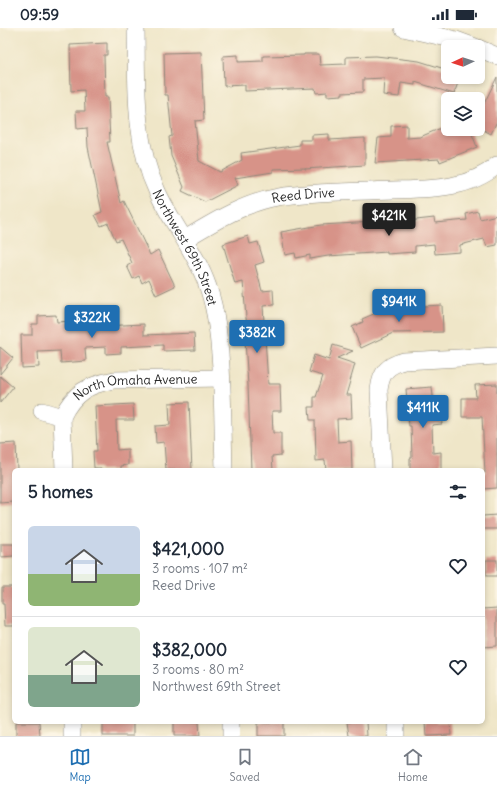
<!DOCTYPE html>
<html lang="en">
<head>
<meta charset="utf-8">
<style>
	:root { --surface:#fff; --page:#f2f2f3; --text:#1f2937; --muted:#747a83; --line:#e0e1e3; --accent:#1f6fb2 }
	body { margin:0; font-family:Delius,sans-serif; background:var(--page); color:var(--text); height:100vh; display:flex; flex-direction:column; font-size:15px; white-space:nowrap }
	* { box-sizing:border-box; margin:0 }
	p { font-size:13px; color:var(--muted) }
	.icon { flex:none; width:22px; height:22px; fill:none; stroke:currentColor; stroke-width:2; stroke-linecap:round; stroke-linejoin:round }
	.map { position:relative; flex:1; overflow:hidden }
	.side { position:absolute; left:12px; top:440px; width:473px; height:256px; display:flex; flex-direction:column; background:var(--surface); border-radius:6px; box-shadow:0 2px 6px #0003 }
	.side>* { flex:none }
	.needle { width:26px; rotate:267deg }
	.controls { position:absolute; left:441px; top:12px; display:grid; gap:8px }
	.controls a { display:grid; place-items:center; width:44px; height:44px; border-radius:6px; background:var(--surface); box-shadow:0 2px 6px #0003; font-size:20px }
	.price { position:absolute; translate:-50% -34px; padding:0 9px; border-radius:4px; background:var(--accent); color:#fff; font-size:13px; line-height:26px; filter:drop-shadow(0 1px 2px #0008) }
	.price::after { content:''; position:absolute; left:50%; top:24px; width:12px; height:9px; margin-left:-6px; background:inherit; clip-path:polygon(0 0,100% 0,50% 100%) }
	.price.active { background:#222; color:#fff }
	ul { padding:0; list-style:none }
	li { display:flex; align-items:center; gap:12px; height:100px; padding:0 16px }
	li+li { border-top:1px solid var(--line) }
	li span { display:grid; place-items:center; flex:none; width:112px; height:80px; border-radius:6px; color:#555 }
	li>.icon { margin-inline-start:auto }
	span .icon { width:48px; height:48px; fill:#fffc; stroke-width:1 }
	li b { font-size:17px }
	h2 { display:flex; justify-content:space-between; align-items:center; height:48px; padding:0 16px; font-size:17px }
	.status { display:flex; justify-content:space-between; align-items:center; height:28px; padding:0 20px; background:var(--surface); direction:ltr }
	.status svg { height:11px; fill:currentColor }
	.dock { display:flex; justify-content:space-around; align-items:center; height:56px; border-top:1px solid var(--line); background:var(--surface); font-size:11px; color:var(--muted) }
	.dock a { display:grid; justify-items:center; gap:2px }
	.dock .active { color:var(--accent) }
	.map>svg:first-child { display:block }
	.building { fill:#d79388 }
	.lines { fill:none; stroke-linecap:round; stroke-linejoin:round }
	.minor-casing { stroke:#8d887a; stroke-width:18 }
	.minor { stroke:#fff; stroke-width:17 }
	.labels { text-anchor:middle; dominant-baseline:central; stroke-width:3.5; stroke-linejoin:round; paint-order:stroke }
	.street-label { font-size:13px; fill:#2b2b2b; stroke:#fcf5e5 }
</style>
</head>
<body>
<div class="status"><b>09:59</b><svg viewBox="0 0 49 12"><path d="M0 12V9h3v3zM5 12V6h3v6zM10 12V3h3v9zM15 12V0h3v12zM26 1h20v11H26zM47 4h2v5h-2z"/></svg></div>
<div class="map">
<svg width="497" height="708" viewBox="0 0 497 708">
	<rect width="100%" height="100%" fill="#fcf5e5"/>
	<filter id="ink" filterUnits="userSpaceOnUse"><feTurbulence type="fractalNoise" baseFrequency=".025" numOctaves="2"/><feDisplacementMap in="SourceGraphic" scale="8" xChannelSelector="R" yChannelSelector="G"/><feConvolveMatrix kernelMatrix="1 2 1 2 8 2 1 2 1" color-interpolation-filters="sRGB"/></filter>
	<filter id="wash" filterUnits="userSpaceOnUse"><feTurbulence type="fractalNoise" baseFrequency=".012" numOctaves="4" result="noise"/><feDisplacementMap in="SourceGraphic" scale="16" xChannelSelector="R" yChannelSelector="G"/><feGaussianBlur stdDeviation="0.9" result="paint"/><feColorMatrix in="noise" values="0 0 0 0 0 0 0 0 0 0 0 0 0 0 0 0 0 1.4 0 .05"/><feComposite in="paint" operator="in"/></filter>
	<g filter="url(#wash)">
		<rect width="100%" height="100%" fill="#efe6c8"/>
		<g id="blocks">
			<g class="building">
				<path d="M107,15V27H104L105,69H108L110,114H107L121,175L124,173L150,227L158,222L175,258L156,267L149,251L142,255L139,248L133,251L127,238L132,235L121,211L116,213L108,195L101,198L95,187L102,184L88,119L87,100L77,101L76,83H85L84,62L71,63L70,17Z"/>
				<path d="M201,24L204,92L195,93L199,133L220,144L242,132L241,125L300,117V112H312V107L329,106V112L365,110V137L305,141V140L273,141V144L235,150L238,157L205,174L182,163L184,159L171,128L169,109L172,108L168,67H165L164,25Z"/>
				<path d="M304,26H319L320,37L346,36V29L376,28L419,33L448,42V49H460L454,66L415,54V57L401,55L399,69L383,67L384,50L363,51V64L342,65V67L327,68V64L316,65L315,60L245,63V57L224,58L223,28L238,27V34L263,33V28L304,27Z"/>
				<path d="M497,49V93L491,106L478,99V88Z"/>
				<path d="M407,97V110L420,109L448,97V101H457L459,105L470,101L477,119L440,134L439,131L375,135L378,110L391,109V98Z"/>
				<path d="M478,183L480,191L497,187V217L487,219L484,211L460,217V224L435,226L434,216L415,218V224L387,226V224L328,228L310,231V227L296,230L295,225L285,227L281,204L321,197L374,194V193L390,192V195L434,190L435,195L467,192L466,186Z"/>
				<path d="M248,208L250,216L258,214L264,234L255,237L262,263L273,262L274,277L263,278L268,356H280L281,383H272L273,405H281V427L272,428L273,442H251L248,357L245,313H248L243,254L235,256L223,216Z"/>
				<path d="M387,277L388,280L442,277L443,304L393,305L361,320L352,299L363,294L362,291L376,285L374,282Z"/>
				<path d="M56,287L57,294L102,291V298L144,296V307L194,305L195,322L163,323V317L121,319V325L106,326V319L85,320L86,333L61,335L60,323L38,324L39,339L22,340L21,307H32V296H38V288Z"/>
				<path d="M333,317L353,323L337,330L355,336L346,367H351L352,390L337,391L338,414L351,413L352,442H326L325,432L316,433L315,392H310L309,379H314V369H316L323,348L309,344L314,327L329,332Z"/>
				<path d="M0,319L13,330L0,346Z"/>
				<path d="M0,348L13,359L0,375Z"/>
				<path d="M497,356V460L483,461V445H485L482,389H462V370H476L475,357Z"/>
				<path d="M432,359L434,377H440L442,396L432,397L433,425L441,424V442H410V430H412L411,398H409L406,361Z"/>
				<path d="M189,374L192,442H166L164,414L156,415L155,398L170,397L169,375Z"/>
				<path d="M133,376L134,392H116L117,422L128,421V437L121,438V442H100V440H94L93,423H97L95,378Z"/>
				<path d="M16,415L17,442H14V474L0,475V416Z"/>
				<path d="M497,487V501H483V488Z"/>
				<path d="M1,516H14V528L1,529Z"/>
				<rect x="486" y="532" width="11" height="16"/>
				<path d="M2,559H14V598H5L4,576H2Z"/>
				<path d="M497,580V618L483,619V581Z"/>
				<path d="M16,694H39L40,708H16Z"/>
				<rect x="103" y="694" width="30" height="14"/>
				<path d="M174,694H199L200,708H174Z"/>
				<path d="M261,694H284V708H258V695Z"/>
				<path d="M347,694H366L367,708H349Z"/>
				<path d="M425,694H450L451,707L426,708Z"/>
			</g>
		</g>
	</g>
	<g filter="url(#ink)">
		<use href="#blocks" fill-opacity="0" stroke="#8d887a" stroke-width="1"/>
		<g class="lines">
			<defs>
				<g id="minor">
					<path id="s1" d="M136,0C137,55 133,112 157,163C172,196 196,224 208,259C217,285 219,312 221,339C223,373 223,408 224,442"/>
					<path d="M403,0L456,12L475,19"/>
					<path d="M478,20L497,28"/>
					<path id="s2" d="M185,211C215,193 244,175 278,169C316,163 355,164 393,162C428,161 469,162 497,137"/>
					<path d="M42,383L62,389L64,442"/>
					<path id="s3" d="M62,389C74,364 88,357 114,352L221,350"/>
					<path d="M383,442L379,362C381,344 388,337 404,333L497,328"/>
					<path d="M72,694V708"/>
					<path d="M231,694V708"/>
					<path d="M396,694V708"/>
				</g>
			</defs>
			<use href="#minor" class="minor-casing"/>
			<use href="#minor" class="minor"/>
		</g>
	</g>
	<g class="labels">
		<g class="street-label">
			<text stroke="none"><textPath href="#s2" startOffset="128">Reed Drive</textPath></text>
			<text stroke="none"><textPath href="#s1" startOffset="229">Northwest 69th Street</textPath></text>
			<text stroke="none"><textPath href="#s3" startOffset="87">North Omaha Avenue</textPath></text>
		</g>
	</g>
</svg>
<div class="controls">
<a><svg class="needle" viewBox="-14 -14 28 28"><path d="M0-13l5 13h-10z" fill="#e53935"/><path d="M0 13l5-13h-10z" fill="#747a83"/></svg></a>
<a><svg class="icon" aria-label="layers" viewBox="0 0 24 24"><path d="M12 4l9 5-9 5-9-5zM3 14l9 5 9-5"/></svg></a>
</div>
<b class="price active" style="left:389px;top:209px">$421K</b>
<b class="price" style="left:399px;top:295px">$941K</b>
<b class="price" style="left:92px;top:311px">$322K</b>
<b class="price" style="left:257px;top:326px">$382K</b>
<b class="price" style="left:423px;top:401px">$411K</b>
<section class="side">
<h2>5 homes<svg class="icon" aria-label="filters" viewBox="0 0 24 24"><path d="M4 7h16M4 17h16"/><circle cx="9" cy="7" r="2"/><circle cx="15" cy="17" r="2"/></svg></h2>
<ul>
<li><span style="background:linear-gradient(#c9d6e8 60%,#8fb573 0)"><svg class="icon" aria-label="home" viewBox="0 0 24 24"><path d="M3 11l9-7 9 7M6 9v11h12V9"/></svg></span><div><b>$421,000</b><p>3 rooms · 107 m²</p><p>Reed Drive</p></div><svg class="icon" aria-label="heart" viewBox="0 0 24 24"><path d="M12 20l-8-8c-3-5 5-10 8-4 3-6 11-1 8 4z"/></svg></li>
<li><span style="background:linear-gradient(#dfe7d0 60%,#7fa58c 0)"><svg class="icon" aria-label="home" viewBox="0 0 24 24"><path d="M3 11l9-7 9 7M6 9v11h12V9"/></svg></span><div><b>$382,000</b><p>3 rooms · 80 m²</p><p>Northwest 69th Street</p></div><svg class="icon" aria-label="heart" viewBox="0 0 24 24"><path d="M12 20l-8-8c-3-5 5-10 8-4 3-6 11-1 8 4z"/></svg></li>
</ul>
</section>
</div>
<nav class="dock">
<a class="active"><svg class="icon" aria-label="map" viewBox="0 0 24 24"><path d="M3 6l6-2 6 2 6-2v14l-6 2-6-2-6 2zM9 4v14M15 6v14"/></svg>Map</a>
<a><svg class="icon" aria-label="saved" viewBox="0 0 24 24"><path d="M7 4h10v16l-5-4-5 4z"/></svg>Saved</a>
<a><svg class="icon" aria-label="home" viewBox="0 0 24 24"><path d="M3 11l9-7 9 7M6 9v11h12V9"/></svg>Home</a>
</nav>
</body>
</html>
